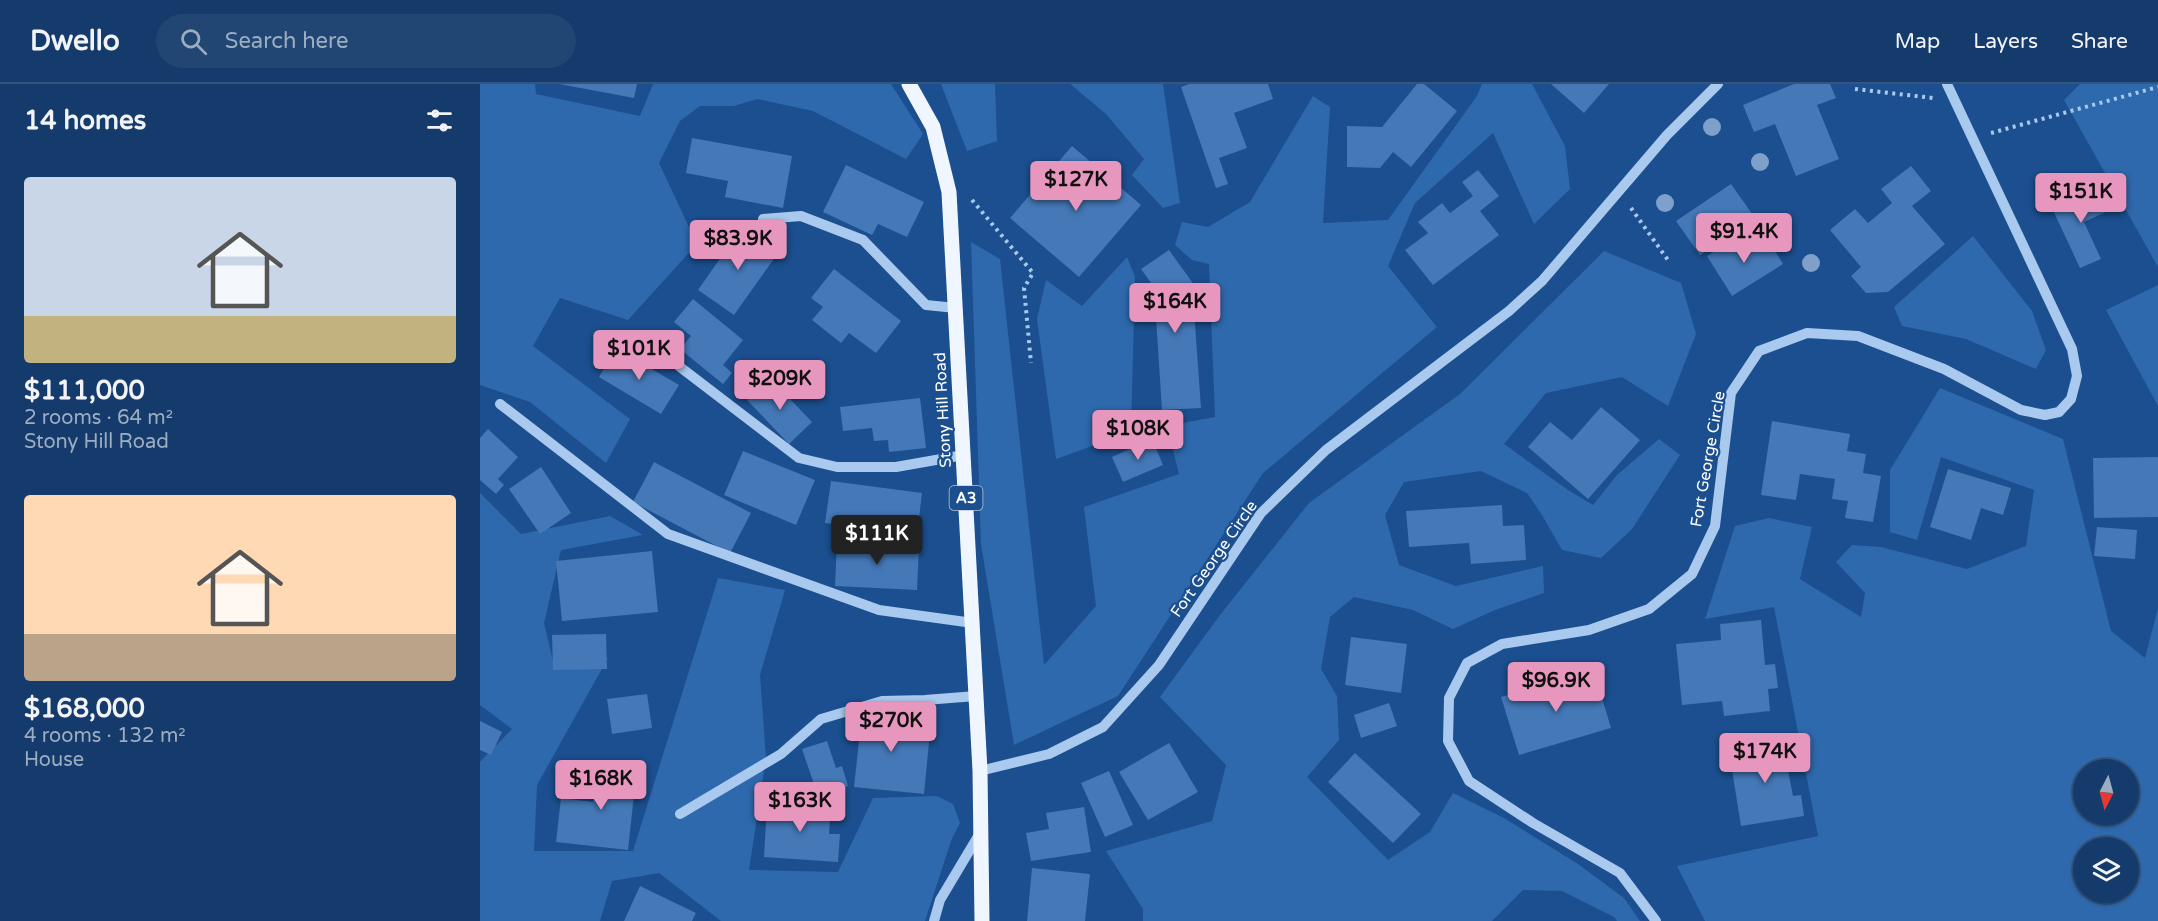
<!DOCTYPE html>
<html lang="en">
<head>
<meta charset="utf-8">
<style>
	:root { --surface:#143b6b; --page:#214673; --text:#f1f3f6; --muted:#9dadc1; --line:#33557e; --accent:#e797bd }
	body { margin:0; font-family:"Varela Round",sans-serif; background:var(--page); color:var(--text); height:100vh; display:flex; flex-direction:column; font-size:22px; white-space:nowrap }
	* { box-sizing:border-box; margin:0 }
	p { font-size:20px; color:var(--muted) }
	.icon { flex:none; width:33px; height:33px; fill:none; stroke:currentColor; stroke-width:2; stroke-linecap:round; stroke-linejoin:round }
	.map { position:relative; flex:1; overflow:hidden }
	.drawer { display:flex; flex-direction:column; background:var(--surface); width:480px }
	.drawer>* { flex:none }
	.needle { width:39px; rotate:186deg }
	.tools { position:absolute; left:1593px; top:675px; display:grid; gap:12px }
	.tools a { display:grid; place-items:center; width:66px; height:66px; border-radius:50%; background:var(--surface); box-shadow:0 2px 4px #0004,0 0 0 2px var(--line); font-size:30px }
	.price { position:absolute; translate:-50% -51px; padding:0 14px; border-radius:6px; background:var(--accent); color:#111; font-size:20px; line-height:39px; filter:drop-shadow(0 2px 3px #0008) }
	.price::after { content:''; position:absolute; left:50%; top:36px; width:18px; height:14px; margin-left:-9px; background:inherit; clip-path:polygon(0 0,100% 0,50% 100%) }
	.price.on { background:#222; color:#fff }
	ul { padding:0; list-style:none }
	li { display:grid; align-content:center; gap:12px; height:318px; padding:0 24px }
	li span { display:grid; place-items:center; height:186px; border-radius:6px; color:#555 }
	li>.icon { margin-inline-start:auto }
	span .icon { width:108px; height:108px; fill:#fffc; stroke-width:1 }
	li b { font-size:26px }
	h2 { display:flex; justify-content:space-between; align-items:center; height:72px; padding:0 24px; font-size:26px }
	header { display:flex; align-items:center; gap:36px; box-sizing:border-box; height:84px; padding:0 30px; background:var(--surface); border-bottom:2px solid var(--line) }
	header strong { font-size:28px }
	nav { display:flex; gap:33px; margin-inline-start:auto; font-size:21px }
	.search { width:420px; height:54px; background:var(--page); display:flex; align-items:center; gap:15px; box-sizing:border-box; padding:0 21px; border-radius:33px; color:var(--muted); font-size:22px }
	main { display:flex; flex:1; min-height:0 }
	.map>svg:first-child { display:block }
	.green { fill:#2e69ad; fill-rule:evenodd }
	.building { fill:#4478b7 }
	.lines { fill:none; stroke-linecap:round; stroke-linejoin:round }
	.path { stroke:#a9c9ee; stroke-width:4; stroke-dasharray:3 4.5; stroke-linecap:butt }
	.minor { stroke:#a9c9ee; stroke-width:10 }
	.major { stroke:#f0f6ff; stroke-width:15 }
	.tree { fill:#7ea0ca }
	.labels { text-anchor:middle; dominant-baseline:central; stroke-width:4.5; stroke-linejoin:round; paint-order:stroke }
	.shield { fill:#1b4f8f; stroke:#bbcadd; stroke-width:1.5 }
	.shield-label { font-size:15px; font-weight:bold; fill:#fff }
	.street-label { font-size:16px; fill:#fff; stroke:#1b4f8f }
</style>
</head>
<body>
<header>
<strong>Dwello</strong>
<div class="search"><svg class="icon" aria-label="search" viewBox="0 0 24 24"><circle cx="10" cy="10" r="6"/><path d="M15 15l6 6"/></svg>Search here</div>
<nav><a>Map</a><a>Layers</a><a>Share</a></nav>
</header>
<main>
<section class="drawer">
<h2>14 homes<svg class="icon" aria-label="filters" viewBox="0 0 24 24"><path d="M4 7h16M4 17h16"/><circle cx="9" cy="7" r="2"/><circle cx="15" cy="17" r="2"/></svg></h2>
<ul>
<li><span style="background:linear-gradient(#c9d6e8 75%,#c2b280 0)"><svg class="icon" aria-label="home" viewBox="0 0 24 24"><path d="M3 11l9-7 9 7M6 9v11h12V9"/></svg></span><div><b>$111,000</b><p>2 rooms · 64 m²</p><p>Stony Hill Road</p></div></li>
<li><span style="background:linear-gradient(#ffd9b3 75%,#b9a48a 0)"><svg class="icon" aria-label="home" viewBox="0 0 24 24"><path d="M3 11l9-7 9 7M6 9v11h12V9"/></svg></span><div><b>$168,000</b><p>4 rooms · 132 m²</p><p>House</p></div></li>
</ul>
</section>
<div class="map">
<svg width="1678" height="837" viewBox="0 0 1678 837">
	<rect width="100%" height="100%" fill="#1b4f8f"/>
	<g class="green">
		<path d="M0,0H55L56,10L160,32L173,0H411L443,50L426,75L333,27L277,15L254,22H220L200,37L179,79L217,160L148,236L80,214L53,262L150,335L126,379L50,318L0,301Z"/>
		<path d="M461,0H515L517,57L487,67Z"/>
		<path d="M590,0H683L700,119L683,124L652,91L664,75L626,30Z"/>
		<path d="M1002,0H1052L1085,62L1090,105L1054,140L1013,49L935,119L908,182L957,243L783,389L638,612L534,661L501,460L491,158L520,175L564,581L616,522L604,423L699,390L687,342L735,333L729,180L712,176L695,161L702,138L728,143L770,118L833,12L850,23L843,139L908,136L997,12Z"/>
		<path d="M1600,0H1678V183L1584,16Z"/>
		<path d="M1493,152L1552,227L1566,266L1556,285L1486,255L1422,242L1414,223Z"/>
		<path d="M1124,167L1201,199L1216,250L1188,322L1142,293L1066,309L1024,360L1088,406L1113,421L1137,391L1179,355L1200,371L1152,445L1121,474L1082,466L1062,431L1047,409L1001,387L924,398L905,431L919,481L976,502L1063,482L1064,509L1015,526L973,545L933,526L874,513L850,533L841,585L857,612L859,656L827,693L908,776L950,748L973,709L1024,734L1098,780L1144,814L1160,837H1137L1134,833L1082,807L1043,806L1012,837H663V825L626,767L732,737L746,681L680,613L740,531L829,419L980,310Z"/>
		<path d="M647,173L655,193L651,348L576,375L557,235L566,196L602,222Z"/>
		<path d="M1678,201V322L1626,226Z"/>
		<path d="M1460,304L1583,355L1631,547L1665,574L1678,524V837H1225L1197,782L1338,752L1294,523L1225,535L1255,442L1289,434L1332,443L1320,495L1381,533L1385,509L1356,478L1372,461L1401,463L1487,485L1546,462L1554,406L1461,373L1437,456L1410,448V386ZM1604,686H1648V730H1604ZM1604,764H1648V808H1604Z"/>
		<path d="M0,409L41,450L130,432L163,451L81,466L64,539L73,577L128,574L57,701L54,767H153L238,494L305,506L280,591L286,674L269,786L358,788L393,714L457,712L473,720L480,739L471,757L445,837H241L179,789L132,797L120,837H0V678L32,645L0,621Z"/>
	</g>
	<g class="building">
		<path d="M79,0H157L154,14Z"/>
		<path d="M709,0H788L793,15L754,29L767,64L739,74L748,100L736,104L701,3Z"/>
		<path d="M937,0H944L977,27L931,83L913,68L900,84L867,83V42L902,43Z"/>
		<path d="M1071,0H1129L1104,29Z"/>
		<path d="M1314,0H1350L1356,14L1337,21L1359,75L1316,92L1295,40L1274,48L1263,21Z"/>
		<path d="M212,54L312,72L303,124L245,113L248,97L206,89Z"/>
		<path d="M592,62L661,121L599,193L530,134Z"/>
		<path d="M366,81L444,118L427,153L398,140L392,151L343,128Z"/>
		<path d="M1431,82L1451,107L1432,122L1465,160L1408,208L1386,209L1371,192L1381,183L1350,146L1375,125L1388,139L1412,119L1401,105Z"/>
		<path d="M998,86L1019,112L1000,127L1019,151L953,201L925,166L948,149L938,138L962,119L970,129L993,112L982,98Z"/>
		<path d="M1251,100L1275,134L1220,171L1196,137Z"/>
		<path d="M1619,103L1630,126L1604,138L1621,175L1600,184L1572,124Z"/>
		<path d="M262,143L298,169L254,231L218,206Z"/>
		<path d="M1286,152L1303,180L1252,212L1227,172L1251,157L1259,169Z"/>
		<path d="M689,166L712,198L721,324L682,326L674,203L661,185Z"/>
		<path d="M354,185L421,237L396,269L369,249L361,259L332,236L343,223L331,214Z"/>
		<path d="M213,215L263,256L243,281L252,289L243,300L200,265L211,252L194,238Z"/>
		<path d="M136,264L199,301L181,330L119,293Z"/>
		<path d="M290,294L332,338L309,360L267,316Z"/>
		<path d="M440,314L446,364L409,368L408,356L394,357L392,344L363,347L360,323Z"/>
		<path d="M1121,323L1160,356L1108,415L1048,363L1070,338L1092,356Z"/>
		<path d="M1292,337L1370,350L1367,367L1386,370L1383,389L1401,392L1393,438L1365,434L1368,417L1352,415L1355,395L1320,390L1316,416L1281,411Z"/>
		<path d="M8,345L38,373L18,395L24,401L16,410L0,396V354Z"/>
		<path d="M672,355L683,381L643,398L632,373Z"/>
		<path d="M263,367L335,396L316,441L244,411Z"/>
		<path d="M1678,373V433L1614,434L1613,374Z"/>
		<path d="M174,378L271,429L250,469L153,418Z"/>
		<path d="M61,383L91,429L60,450L29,405Z"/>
		<path d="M1468,385L1531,404L1523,431L1501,424L1491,456L1450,443Z"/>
		<path d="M351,397L442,409L437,451L345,439Z"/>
		<path d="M1022,421L1023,442L1044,441L1046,476L991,480L989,459L929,463L926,427Z"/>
		<path d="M1617,443L1657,446L1655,475L1614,472Z"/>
		<path d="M357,458L439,462L437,506L355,502Z"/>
		<path d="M172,467L178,528L82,537L76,477Z"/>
		<path d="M1281,536L1285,581L1295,580L1298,604L1288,605L1290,627L1244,632L1242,617L1202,621L1196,560L1241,556L1240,540Z"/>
		<path d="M126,550L127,585L73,586L72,551Z"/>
		<path d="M871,553L927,560L921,609L865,601Z"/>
		<path d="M1114,587L1131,644L1039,671L1021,613Z"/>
		<path d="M167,610L172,644L132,650L127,615Z"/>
		<path d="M909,619L917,642L881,654L874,631Z"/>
		<path d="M372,630L451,638L444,710L374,703L379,657H370Z"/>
		<path d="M0,637L22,648L11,671L0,666Z"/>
		<path d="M347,657L356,684L362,682L368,702L338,712L322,665Z"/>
		<path d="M1312,657L1316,679L1307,681L1313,712L1321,711L1324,732L1261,742L1249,667Z"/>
		<path d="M689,659L718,708L668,736L639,688Z"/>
		<path d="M875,669L941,730L913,759L848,698Z"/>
		<path d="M118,678L157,683L148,766L76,758L81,714L113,718Z"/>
		<path d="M629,687L653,741L625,753L601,699Z"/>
		<path d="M287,719L351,723L349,750H360L358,778L284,773Z"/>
		<path d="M604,723L611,768L551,777L546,749L569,745L566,729Z"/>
		<path d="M552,784L610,790L605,837H547Z"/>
		<path d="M160,802L216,829L212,837H144Z"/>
	</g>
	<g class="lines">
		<g class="path">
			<path d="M1375,5L1453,14"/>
			<path d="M1511,49L1678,3"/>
			<path d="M492,116L553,189L544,204L551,279"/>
			<path d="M1151,124L1190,179"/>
		</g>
		<g class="minor">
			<path d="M283,135L321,132L383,156L446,221L476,224"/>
			<path d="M170,260L319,374L357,383H416L484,371"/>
			<path d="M20,320L188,450L399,526L493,539"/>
			<path d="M500,687L569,670L623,643L679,581L781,429L846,366L1029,227L1062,197L1187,51L1238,0"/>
			<path d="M200,730L301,670L341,635L402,617L445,616L496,612"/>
			<path d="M454,837L460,816L500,749"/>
			<path d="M1176,837L1140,789L1053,739L989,697L968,657L969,614L987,579L1022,560L1109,546L1169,525L1212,490L1235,442L1251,309L1279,267L1327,249L1378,252L1464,285L1541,326L1565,331L1579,328L1591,315L1597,292L1592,265L1467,0"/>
		</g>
		<path class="major" d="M429,0L453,43L469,108L500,687L502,837"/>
	</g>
	<g class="tree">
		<circle cx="1232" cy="43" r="9"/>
		<circle cx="1280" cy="78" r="9"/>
		<circle cx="1185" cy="119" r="9"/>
		<circle cx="1331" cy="179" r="9"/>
	</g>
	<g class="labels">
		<rect class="shield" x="469.5" y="402" width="33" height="24" rx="4.5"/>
		<g class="shield-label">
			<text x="486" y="414">A3</text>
		</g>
		<g class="street-label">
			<text transform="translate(463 326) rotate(-93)">Stony Hill Road</text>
			<text transform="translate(1228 375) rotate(-80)">Fort George Circle</text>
			<text transform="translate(734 475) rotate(-55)">Fort George Circle</text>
		</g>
	</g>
</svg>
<div class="tools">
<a><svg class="needle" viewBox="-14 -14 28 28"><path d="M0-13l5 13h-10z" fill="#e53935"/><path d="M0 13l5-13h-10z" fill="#9dadc1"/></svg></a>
<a><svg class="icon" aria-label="layers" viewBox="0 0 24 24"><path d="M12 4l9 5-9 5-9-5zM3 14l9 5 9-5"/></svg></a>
</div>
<b class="price" style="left:596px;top:128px">$127K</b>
<b class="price" style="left:1601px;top:140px">$151K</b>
<b class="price" style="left:1264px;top:180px">$91.4K</b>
<b class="price" style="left:258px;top:187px">$83.9K</b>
<b class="price" style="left:695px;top:250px">$164K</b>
<b class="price" style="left:159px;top:297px">$101K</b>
<b class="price" style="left:300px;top:327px">$209K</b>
<b class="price" style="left:658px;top:377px">$108K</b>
<b class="price on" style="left:397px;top:482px">$111K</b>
<b class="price" style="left:1076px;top:629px">$96.9K</b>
<b class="price" style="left:411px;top:669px">$270K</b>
<b class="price" style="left:1285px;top:700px">$174K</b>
<b class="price" style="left:121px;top:727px">$168K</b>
<b class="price" style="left:320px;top:749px">$163K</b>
</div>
</main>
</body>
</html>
